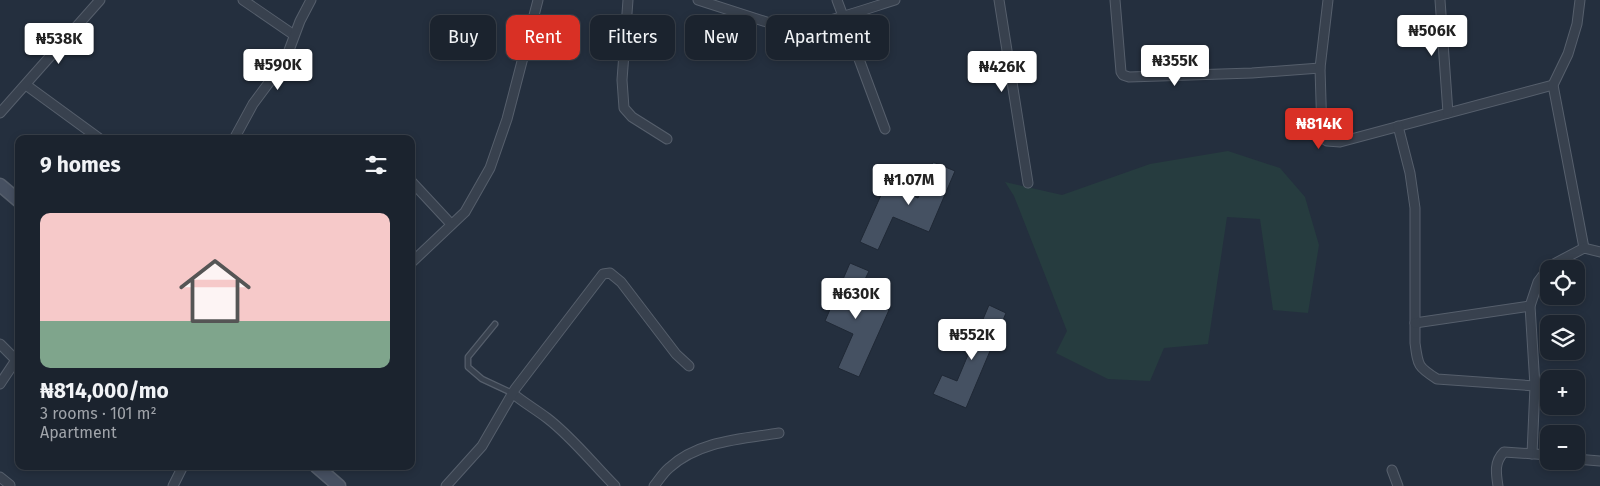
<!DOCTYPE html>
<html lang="en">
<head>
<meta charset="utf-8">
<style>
	:root { --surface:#1b232e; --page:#282f3a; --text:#f1f3f6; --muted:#a0a4aa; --line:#39404a; --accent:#d93025 }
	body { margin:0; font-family:"Fira Sans",sans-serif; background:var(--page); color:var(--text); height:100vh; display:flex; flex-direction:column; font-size:19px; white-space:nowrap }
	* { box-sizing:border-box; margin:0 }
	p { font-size:16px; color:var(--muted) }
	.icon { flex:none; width:28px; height:28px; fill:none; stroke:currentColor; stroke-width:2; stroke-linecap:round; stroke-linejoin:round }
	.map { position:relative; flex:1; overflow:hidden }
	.drawer { position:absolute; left:15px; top:135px; width:400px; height:335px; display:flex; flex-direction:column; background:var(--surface); border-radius:10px; box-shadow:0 2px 8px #0003,0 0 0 1px var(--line) }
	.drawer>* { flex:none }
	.guide { position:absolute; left:430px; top:15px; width:475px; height:45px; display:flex; gap:10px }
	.fabs { position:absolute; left:1540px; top:260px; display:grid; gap:10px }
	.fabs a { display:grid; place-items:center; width:45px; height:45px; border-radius:10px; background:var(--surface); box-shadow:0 2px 8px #0003,0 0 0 1px var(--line); font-size:25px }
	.price { position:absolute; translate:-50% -42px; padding:0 11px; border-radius:5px; background:#fff; color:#222; font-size:16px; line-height:32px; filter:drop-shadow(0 1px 2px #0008) }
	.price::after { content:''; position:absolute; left:50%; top:30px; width:15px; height:11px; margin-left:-8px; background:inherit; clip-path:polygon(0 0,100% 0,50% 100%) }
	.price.current { background:var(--accent); color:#fff }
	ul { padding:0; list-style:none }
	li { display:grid; align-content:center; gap:10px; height:265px; padding:0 25px }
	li+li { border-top:1px solid var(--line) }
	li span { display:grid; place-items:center; height:155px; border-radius:10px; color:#555 }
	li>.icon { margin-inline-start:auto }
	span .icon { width:90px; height:90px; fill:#fffc; stroke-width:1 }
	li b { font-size:21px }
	h2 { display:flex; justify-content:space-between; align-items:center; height:60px; padding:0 25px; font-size:21px }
	.pill { padding:0 18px; border-radius:10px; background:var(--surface); box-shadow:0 2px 8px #0003,0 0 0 1px var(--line); font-size:18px; line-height:45px }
	.pill.current { background:var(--accent); color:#fff }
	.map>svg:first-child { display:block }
	.green { fill:#263c3f }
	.building { fill:#455162; stroke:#1f2835 }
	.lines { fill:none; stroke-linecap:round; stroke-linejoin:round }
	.lane-casing { stroke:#565f6c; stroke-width:7 }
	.street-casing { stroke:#565f6c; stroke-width:11 }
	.secondary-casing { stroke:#565f6c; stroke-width:15 }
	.lane { stroke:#38414e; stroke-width:4.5 }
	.street { stroke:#38414e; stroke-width:9 }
	.secondary { stroke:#465061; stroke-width:12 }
</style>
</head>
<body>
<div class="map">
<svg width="1600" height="486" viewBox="0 0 1600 486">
	<rect width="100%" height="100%" fill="#242f3e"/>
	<path class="green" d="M1228,151L1280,168L1305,197L1319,245L1308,313L1273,310L1260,219L1227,217L1208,344L1164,348L1150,381L1108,379L1056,353L1067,331L1014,196L1005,182L1062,195L1150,164Z"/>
	<g class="building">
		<path d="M933,162L955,171L929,232L893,217L878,250L860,242L886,184L918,198Z"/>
		<path d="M850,263L869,271L857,296L889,310L859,377L838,368L853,334L825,321Z"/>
		<path d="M989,305L1006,313L966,408L933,394L942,375L957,381Z"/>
	</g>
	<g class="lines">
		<defs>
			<path id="lane" d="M495,324L468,357V367L482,379L512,393"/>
			<g id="street">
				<path d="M243,0L294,35"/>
				<path d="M628,0L622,80L624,108L632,117L667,139"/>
				<path d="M698,0L782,27C818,27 860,11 895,0"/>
				<path d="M837,0L885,129"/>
				<path d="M999,0L1028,183"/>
				<path d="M1115,0L1121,72L1123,75L1129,77L1252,73L1320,68"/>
				<path d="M1328,0L1320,68L1322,134L1324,139L1327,141L1340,142L1553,85"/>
				<path d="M1440,0L1448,113"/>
				<path d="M1580,0L1577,24L1568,54L1553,85L1584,248"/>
				<path d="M26,85L100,139"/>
				<path d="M0,113L100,0"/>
				<path d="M1398,126L1410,173L1415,208V343C1418,366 1418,367 1437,379L1535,386"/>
				<path d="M234,139L253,104L285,61L300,21L311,0"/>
				<path d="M411,181L451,224"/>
				<path d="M411,263L465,212L490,168L507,119L538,0"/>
				<path d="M1415,323L1530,306"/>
				<path d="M0,344L16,360L0,384"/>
				<path d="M512,393C523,402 535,409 547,418C572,437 593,464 615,486"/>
				<path d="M1532,454L1535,386L1530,306L1538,282L1550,266L1584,248L1600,252"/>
				<path d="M1576,459L1600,461"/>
				<path d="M1392,470L1398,486"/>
				<path d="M0,477L10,485"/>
				<path d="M173,486L183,466"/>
				<path d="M446,486L482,446L515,389L603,274L610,273L621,282L676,354L689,366"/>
				<path d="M654,486C659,480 663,473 669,468C698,441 741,439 779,433"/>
				<path d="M1498,486C1496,473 1494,462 1504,452L1549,455"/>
			</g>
			<g id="secondary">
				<path d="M0,185L19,201"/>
				<path d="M316,466L339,486"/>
			</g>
		</defs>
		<use href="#lane" class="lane-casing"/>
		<use href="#street" class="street-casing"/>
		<use href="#secondary" class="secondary-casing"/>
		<use href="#lane" class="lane"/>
		<use href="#street" class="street"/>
		<use href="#secondary" class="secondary"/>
	</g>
</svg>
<div class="fabs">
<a><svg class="icon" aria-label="locate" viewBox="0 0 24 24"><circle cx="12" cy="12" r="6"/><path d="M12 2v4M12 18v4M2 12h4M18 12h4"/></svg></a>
<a><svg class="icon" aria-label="layers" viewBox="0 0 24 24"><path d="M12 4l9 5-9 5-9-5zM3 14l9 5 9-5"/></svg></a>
<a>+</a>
<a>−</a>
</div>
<b class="price" style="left:1432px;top:57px">₦506K</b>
<b class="price" style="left:59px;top:65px">₦538K</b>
<b class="price" style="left:1175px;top:87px">₦355K</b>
<b class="price" style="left:278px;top:91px">₦590K</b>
<b class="price" style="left:1002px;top:93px">₦426K</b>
<b class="price current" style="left:1319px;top:150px">₦814K</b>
<b class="price" style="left:909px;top:206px">₦1.07M</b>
<b class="price" style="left:856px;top:320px">₦630K</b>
<b class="price" style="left:972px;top:361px">₦552K</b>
<div class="guide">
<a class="pill">Buy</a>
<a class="pill current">Rent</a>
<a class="pill">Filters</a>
<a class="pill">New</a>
<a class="pill">Apartment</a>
</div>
<section class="drawer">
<h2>9 homes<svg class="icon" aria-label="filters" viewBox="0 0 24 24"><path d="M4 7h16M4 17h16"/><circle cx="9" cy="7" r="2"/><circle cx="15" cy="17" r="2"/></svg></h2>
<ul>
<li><span style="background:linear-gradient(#f6c9c9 70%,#7fa58c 0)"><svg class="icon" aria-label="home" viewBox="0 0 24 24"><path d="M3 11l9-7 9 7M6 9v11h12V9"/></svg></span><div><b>₦814,000/mo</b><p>3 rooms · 101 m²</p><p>Apartment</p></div></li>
</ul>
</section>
</div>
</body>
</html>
